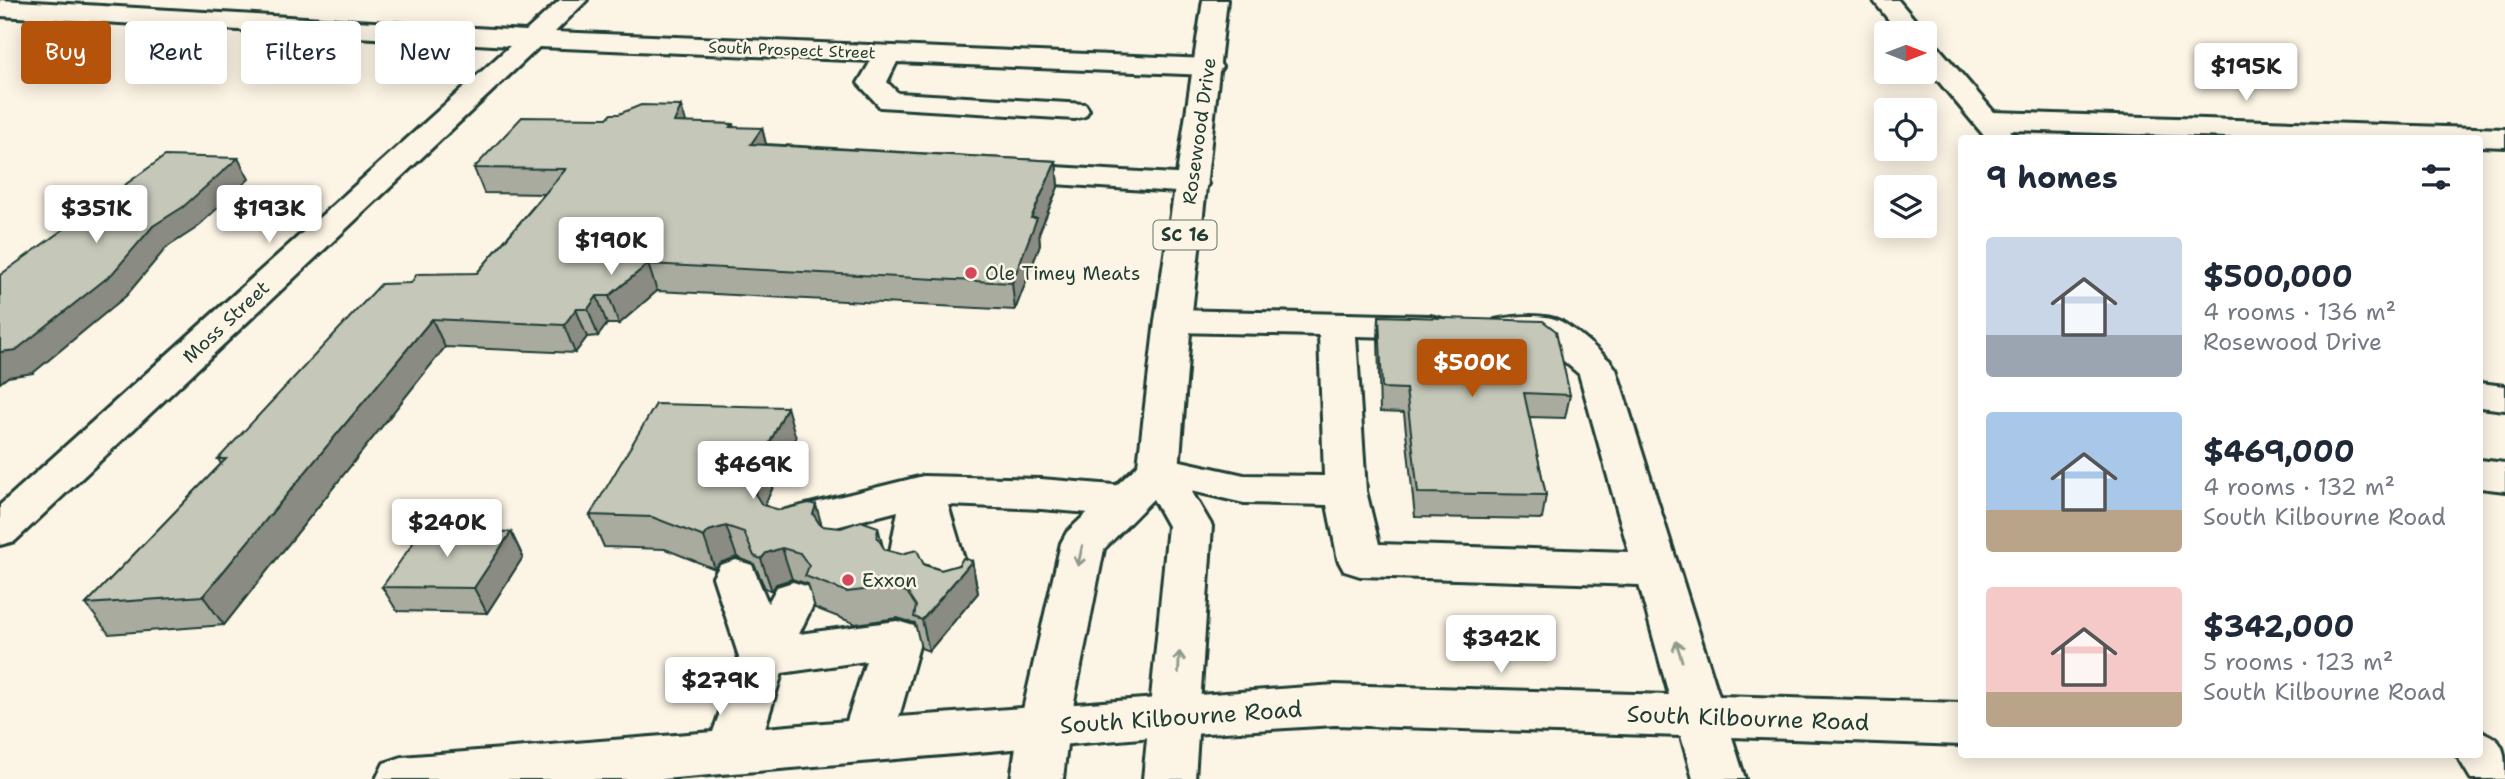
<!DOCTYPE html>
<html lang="en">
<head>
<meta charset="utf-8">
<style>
	:root { --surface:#fff; --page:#f2f2f3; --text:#1f2937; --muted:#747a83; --accent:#b45309 }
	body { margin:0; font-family:"Shantell Sans",sans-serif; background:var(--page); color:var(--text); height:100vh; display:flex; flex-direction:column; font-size:26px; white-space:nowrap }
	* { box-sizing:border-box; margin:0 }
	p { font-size:23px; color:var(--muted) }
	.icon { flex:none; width:38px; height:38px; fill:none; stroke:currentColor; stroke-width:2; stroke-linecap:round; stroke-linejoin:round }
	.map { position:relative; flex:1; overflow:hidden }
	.details { position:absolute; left:1958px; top:135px; width:525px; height:623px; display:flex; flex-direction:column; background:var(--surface); border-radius:7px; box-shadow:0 4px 18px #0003 }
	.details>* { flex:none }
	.guide { position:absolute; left:21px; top:21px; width:665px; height:63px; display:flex; gap:14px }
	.needle { width:46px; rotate:90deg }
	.fabs { position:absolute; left:1874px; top:21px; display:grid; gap:14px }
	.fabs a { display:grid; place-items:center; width:63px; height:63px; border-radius:7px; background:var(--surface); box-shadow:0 4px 18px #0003; font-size:35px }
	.price { position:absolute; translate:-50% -60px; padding:0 16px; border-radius:7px; background:#fff; color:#222; font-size:23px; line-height:46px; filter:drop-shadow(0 2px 4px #0008) }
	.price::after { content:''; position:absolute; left:50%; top:42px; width:21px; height:16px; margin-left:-10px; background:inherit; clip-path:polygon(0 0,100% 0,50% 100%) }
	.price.on { background:var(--accent); color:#fff }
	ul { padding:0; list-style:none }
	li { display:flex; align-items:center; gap:21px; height:175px; padding:0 28px }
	li span { display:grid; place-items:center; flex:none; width:196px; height:140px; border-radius:7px; color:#555 }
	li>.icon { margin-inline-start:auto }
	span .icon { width:84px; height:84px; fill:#fffc; stroke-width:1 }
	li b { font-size:30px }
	h2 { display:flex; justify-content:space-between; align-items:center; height:84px; padding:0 28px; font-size:30px }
	.tag { padding:0 24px; border-radius:7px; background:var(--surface); box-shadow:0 4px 18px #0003; font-size:24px; line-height:63px }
	.tag.on { background:var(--accent); color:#fff }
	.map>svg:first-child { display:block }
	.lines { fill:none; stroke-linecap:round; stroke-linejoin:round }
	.minor-casing { stroke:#1f3d34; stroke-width:6 }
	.major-casing { stroke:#1f3d34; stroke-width:6 }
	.minor { fill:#fcf5e5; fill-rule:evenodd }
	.major { fill:#fcf5e5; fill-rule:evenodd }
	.wall { fill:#a9ab9f; stroke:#1f3d34; stroke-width:2 }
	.shaded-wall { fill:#8a8b82; stroke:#1f3d34; stroke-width:2 }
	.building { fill:#c5c7b9; stroke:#1f3d34; stroke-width:2 }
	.oneway { stroke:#8e998c }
	.poi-dot { fill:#d1495b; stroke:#fcf5e5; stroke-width:2.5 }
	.labels { text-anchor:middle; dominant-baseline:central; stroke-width:5; stroke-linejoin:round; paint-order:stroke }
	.far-street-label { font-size:16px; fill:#1f3d34; stroke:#fcf5e5 }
	.shield { fill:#fcf5e5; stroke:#617469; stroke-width:2 }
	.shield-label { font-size:18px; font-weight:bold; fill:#1f3d34 }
	.street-label { font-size:19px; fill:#1f3d34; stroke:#fcf5e5 }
	.poi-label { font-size:19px; fill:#1f3d34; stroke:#fcf5e5; text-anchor:start }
	.near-street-label { font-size:23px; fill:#1f3d34; stroke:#fcf5e5 }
</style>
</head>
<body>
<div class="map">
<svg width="2505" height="779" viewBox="0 0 2505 779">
	<rect width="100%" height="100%" fill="#fcf5e5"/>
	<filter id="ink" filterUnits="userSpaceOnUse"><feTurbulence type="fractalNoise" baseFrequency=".0143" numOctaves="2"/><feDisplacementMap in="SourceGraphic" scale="14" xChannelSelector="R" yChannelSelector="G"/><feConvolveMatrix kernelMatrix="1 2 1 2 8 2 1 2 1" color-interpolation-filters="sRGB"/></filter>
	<g filter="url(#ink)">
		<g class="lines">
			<defs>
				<g id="minor">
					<path d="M0,0L526,31L560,0H587L555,32L1208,59L1218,61L1222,67L1218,73L1208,75L897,62L887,82L898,93L1085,104L1089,110L1085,116L1075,119L880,107L858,83L871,61L539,47L15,541L0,545V505L510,46L0,16Z"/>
					<path d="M1873,0H1898L1926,33H1899Z"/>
					<path d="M1925,40L1934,42L1994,112L2505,129V147L2480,146V138H2258L2010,130L2016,138H1986L1925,65Z"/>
					<path d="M1005,164L1192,175L1203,177L1208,184L1203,191L1192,193L994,180L990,173L994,166Z"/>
					<path d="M1173,310L1430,316L1443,319L1448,327L1443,335L1430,338L1356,336L1366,491L1379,544L1629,552L1579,374L1539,340L1495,336L1490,328L1495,320C1513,316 1545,313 1562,322C1579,332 1595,348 1610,361L1616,369L1719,696L1962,703V745L1732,737L1745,779H1693L1681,736L1335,725L1176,735L663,779H376L384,763L402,757L713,732L739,657L713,577L720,565L736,560L752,565L768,603L777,587L793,582L809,587L816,599L799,634L897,621L914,626L921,639L899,717L1335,685L1669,695L1639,585L1360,576L1344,571L1338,560L1327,505L1244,503L1143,480L1137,470L1143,460L1158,456L1244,475L1324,476L1319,335L1173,332L1160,329L1155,321L1160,313ZM866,661L847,721L765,728L782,673Z"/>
					<path d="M2480,383L2505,386V410L2480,407Z"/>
					<path d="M2480,460L2505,463V491L2480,488Z"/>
					<path d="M923,476L1041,479L1126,486L1141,491L1147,501L1141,511L1126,516L1041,509L948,505L971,582L964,594L948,599L932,594L925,579L909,583L893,579L887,567L898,511L789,539L774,535L767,524L774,513Z"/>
					<path d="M2480,731C2505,740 2505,750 2505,779H2471L2456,754H2480Z"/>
				</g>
				<path id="major" d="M1203,0H1227L1191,321L1179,470L1212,526L1195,779H1143L1168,526L1153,499L1104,549L1069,727L1063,779H1011L1019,727L1061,543L1067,532L1138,465L1155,321Z"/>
			</defs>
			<use href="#minor" class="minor-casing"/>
			<use href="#major" class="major-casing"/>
			<use href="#minor" class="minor"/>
			<use href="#major" class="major"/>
		</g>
		<g class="wall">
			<path d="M686,123L733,124L734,128H762L766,144L1056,161L1058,187L1039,233L1040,245L1015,310L657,291L619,324H607L598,336L587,337L575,353L445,347L224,625L109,634L86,604L221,464L218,459L411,283L477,273L544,194L484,193L474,168Z"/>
			<path d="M1379,316L1570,395L1565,418L1529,417L1546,495L1542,519L1415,517L1404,413L1380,412L1378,339Z"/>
			<path d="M796,438L765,504V506L883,547L885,550L941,570L972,561L978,593L929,651L921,648L915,623L897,618L856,624L815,608L808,584L792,579L776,584L772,591L765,588L754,564L737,557L719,563L715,569L665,549L604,547L590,515Z"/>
			<path d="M511,532L523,557L487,613L397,611L382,587Z"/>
		</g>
		<g class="shaded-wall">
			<path d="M681,106L689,131L674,122Z"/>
			<path d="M762,128L768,153L751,144Z"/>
			<path d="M238,158L249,179L195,229L166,248L126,296L33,373L8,377L0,383V352L153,226Z"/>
			<path d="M1056,161L1058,187L1039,233L1040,245L1015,310L1012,283L1031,218Z"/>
			<path d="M648,264L657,291L619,324L609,296Z"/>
			<path d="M597,296L607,324L598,336L588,309Z"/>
			<path d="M576,309L587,337L575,353L564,325Z"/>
			<path d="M432,319L445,347L224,625L203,596Z"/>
			<path d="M787,407L796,438L765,504L769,516L765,525L751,482Z"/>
			<path d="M816,505L825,537L813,514Z"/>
			<path d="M726,526L737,557L719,563L715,569L704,537L708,531Z"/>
			<path d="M878,527L886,559L877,537Z"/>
			<path d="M511,532L523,557L487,613L474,588Z"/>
			<path d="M782,548L792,579L776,584L772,591L761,559L766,553Z"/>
			<path d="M972,561L978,593L929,651L922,620Z"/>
		</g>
		<g class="building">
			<path d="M641,105L681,106L674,122L733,124L730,127L762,128L751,144L1056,161L1031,218H1037L1012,283L648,264L609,296H597L588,309H576L564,325L432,319L203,596L86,604L226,459H218L381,284L411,283L417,274L477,273L566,169L474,168L522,117L607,118L611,114H619Z"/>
			<path d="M165,156L238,158L183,207L153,226L112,274L16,350L0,352V275Z"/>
			<path d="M1379,316L1543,321L1556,331L1570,395L1524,393L1546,495L1418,493L1406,389L1382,388Z"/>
			<path d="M656,404L787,407L751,482L759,485L755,494L762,505L780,510L809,503L816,505L813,514L821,526L841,528L861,521L878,527L877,537L885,550L901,554L917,550L924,565L941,570L959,565L963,558L972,561L922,620L914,617L916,606L907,592L889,587L847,592L805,576L809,566L800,553L782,548L766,553L761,559L754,556L744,532L726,526L708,531L704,537L652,517L590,515Z"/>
			<path d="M423,529L511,532L474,588L382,587Z"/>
		</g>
		<defs><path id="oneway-shaft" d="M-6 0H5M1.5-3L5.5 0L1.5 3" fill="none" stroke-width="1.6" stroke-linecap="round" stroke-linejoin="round" transform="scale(1.75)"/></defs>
		<g class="oneway">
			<use href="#oneway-shaft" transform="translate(1080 556) rotate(102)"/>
			<use href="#oneway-shaft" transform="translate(1679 651) rotate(-107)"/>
			<use href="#oneway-shaft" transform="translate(1179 662) rotate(-87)"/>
		</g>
	</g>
	<g class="poi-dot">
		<circle cx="971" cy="273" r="7"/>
		<circle cx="848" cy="580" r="7"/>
	</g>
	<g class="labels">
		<g class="far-street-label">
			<text transform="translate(792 50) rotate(2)">South Prospect Street</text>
		</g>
		<rect class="shield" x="1153.5" y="220.5" width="63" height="29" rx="5"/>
		<g class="shield-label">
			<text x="1185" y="235">SC 16</text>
		</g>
		<g class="street-label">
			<text transform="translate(1199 131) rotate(-82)">Rosewood Drive</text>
			<text transform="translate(226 322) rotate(-43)">Moss Street</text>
		</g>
		<g class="poi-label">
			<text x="985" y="273">Ole Timey Meats</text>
			<text x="862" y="580">Exxon</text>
		</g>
		<g class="near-street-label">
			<text transform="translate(1181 717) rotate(-4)">South Kilbourne Road</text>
			<text transform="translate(1748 718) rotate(2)">South Kilbourne Road</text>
		</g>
	</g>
</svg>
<div class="fabs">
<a><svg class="needle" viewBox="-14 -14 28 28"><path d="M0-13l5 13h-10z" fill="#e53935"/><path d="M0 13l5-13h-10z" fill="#747a83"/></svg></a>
<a><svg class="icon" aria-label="locate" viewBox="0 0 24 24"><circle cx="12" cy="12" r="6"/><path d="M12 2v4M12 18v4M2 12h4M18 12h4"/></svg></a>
<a><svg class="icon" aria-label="layers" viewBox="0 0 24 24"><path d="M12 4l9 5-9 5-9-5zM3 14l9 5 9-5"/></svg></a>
</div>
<b class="price" style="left:2246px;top:103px">$195K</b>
<b class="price" style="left:96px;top:245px">$351K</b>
<b class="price" style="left:269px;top:245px">$193K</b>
<b class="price" style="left:611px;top:277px">$190K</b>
<b class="price on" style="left:1472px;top:399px">$500K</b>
<b class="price" style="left:753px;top:501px">$469K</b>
<b class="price" style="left:447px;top:559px">$240K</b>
<b class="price" style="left:1501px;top:675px">$342K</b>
<b class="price" style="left:720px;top:717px">$279K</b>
<div class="guide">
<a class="tag on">Buy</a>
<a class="tag">Rent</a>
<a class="tag">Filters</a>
<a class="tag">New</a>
</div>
<section class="details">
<h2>9 homes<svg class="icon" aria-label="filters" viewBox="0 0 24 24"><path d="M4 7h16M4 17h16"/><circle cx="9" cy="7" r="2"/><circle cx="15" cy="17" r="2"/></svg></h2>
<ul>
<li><span style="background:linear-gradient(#c9d6e8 70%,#9aa5b1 0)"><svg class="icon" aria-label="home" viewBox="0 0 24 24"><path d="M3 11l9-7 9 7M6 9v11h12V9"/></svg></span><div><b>$500,000</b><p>4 rooms · 136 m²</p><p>Rosewood Drive</p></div></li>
<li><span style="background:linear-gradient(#a9c7e8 70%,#b9a48a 0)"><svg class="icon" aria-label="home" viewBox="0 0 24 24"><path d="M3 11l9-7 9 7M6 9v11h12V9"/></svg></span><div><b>$469,000</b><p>4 rooms · 132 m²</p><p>South Kilbourne Road</p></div></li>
<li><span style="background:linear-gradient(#f6c9c9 75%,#b9a48a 0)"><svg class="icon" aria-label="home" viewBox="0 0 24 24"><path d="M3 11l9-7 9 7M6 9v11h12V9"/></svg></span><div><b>$342,000</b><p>5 rooms · 123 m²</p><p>South Kilbourne Road</p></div></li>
</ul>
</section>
</div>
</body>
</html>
